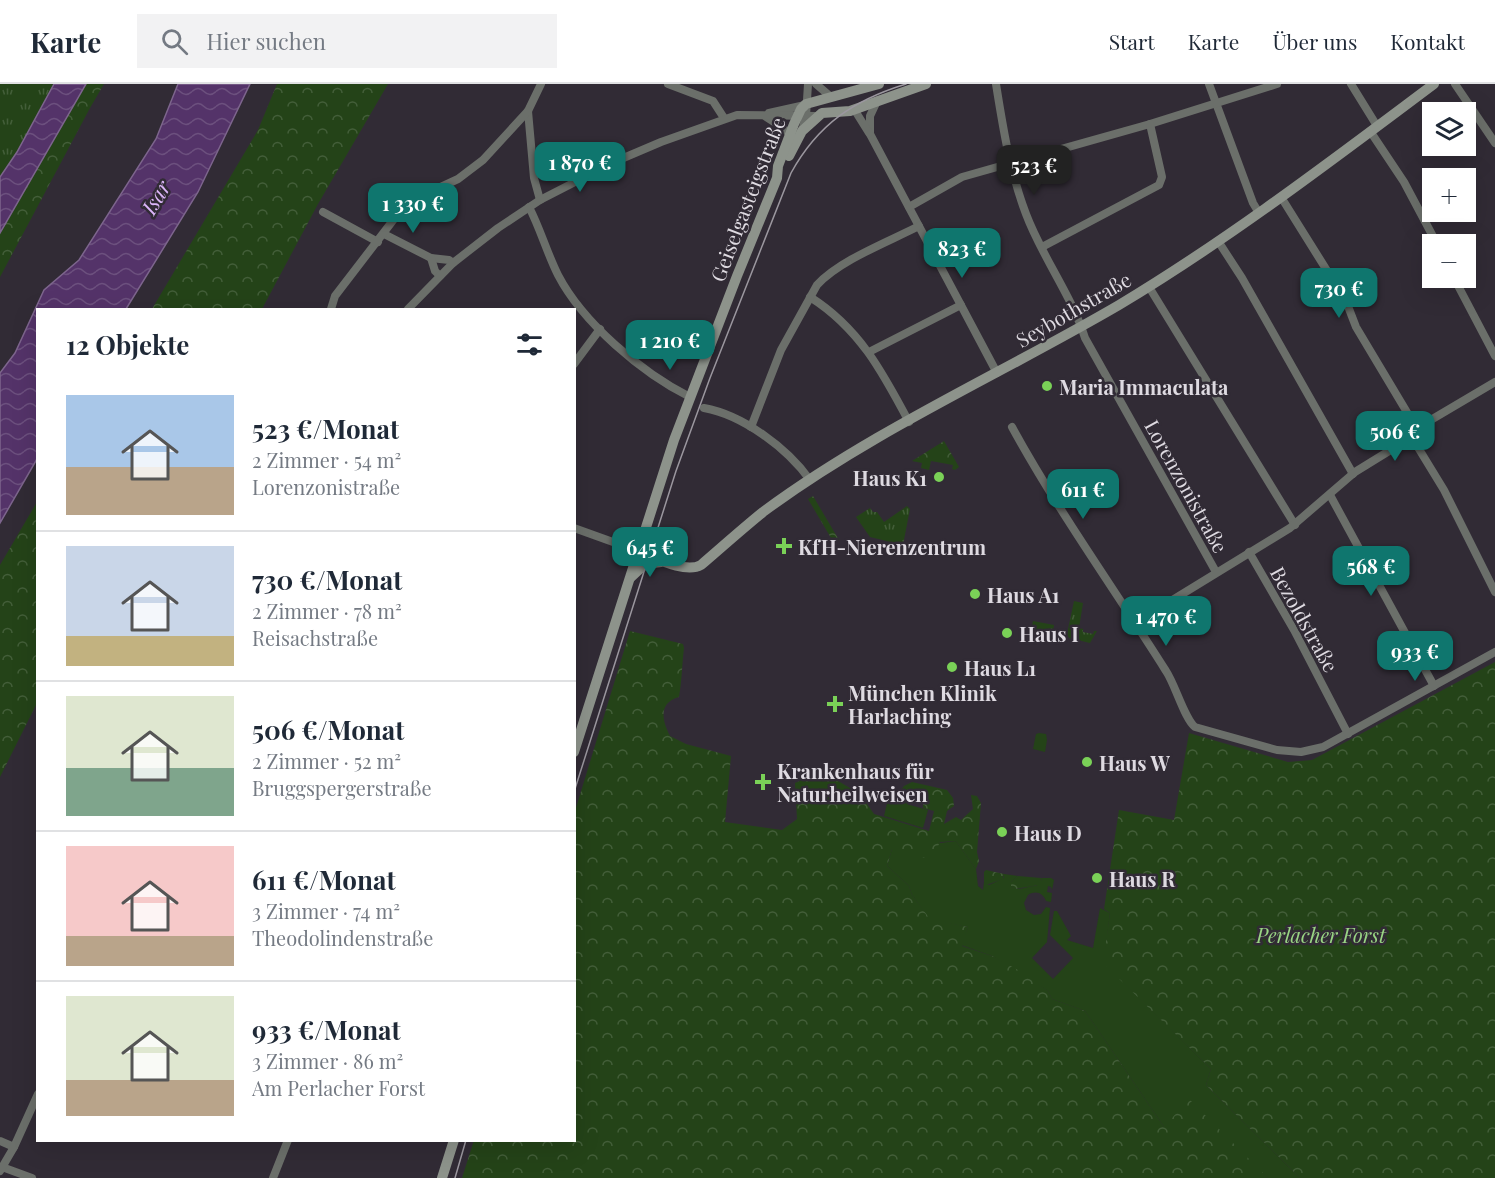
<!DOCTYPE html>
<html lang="de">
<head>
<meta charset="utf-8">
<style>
	:root { --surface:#fff; --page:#f2f2f3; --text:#1f2937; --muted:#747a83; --line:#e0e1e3; --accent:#0f766e }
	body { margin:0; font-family:"Playfair Display",serif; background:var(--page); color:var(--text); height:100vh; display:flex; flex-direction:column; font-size:22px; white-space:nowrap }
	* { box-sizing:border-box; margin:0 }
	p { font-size:20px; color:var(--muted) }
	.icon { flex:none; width:33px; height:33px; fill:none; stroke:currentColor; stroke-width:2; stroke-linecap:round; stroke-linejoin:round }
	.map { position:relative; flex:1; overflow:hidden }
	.details { position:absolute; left:36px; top:224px; width:540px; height:834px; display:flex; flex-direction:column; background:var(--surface); border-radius:0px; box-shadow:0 6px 24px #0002 }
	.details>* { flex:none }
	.controls { position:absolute; left:1422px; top:18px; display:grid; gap:12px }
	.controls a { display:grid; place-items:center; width:54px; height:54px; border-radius:0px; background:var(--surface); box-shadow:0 6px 24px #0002; font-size:30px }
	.price { position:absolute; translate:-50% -51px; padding:0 14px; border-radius:12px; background:var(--accent); color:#fff; font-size:20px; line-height:39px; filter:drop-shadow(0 2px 3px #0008) }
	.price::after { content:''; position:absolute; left:50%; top:36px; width:18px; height:14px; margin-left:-9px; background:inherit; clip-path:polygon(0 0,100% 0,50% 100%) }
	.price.current { background:#222; color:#fff }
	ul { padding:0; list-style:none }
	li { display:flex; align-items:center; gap:18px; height:150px; padding:0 30px }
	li+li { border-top:2px solid var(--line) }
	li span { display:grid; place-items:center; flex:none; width:168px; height:120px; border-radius:0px; color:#555 }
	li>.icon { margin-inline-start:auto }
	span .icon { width:72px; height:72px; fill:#fffc; stroke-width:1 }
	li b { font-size:26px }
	h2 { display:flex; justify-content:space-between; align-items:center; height:72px; padding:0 30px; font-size:26px }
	header { display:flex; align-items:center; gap:36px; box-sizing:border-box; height:84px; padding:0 30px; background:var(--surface); border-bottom:2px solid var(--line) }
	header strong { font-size:28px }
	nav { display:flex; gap:33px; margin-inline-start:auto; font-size:21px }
	.search { width:420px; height:54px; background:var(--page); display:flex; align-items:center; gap:15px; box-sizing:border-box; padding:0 21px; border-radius:0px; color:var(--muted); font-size:22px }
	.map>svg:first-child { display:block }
	.grass { fill:#244318 }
	.forest { fill:url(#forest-crowns) }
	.park { fill:url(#park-tufts) }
	.water { fill:url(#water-waves); stroke:#7d658d; stroke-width:1.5 }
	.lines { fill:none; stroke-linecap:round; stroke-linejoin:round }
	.street { stroke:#6b6f6a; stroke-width:8 }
	.secondary { stroke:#8d938b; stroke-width:10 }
	.tram { stroke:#9b979f; stroke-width:1.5 }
	.poi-dot { fill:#7ad157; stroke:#312b35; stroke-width:2 }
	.labels { text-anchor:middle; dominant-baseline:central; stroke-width:5; stroke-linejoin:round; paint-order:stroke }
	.street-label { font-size:20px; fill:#dedae1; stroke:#312b35 }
	.poi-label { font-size:20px; font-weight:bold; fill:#dedae1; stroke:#312b35; text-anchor:start }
	.park-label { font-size:20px; font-style:italic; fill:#99d584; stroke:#312b35 }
	.water-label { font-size:21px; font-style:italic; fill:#dcb6f9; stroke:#312b35 }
</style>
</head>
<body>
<header>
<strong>Karte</strong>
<div class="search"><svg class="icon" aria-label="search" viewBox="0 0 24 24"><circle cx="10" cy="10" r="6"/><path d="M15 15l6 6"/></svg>Hier suchen</div>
<nav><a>Start</a><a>Karte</a><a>Über uns</a><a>Kontakt</a></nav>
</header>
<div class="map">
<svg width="1495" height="1094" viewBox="0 0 1495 1094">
	<defs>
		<pattern id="forest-crowns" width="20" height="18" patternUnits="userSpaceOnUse" patternTransform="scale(1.5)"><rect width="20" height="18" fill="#244318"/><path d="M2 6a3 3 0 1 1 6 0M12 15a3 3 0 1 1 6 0" fill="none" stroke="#435e39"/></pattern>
		<pattern id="park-tufts" width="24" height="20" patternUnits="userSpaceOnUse" patternTransform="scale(1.5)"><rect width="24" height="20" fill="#244318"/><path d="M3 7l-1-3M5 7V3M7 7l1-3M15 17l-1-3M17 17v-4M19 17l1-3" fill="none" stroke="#435e39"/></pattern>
		<pattern id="water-waves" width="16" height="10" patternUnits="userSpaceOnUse" patternTransform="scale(1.5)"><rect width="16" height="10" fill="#543369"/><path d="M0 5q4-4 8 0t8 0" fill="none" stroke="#6c507e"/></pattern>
	</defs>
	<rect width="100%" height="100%" fill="#312b35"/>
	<g class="grass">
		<path d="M1039,649L1046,650L1047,656L1045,668L1033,665L1036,650Z"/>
		<path d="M888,715L928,726L923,744L884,732Z"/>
		<path d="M956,757L976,785L978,802L983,806L984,798L989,801L1004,794V790L1018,792L1011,798L1012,803C1020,808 1027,801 1036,802L1042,796L1041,794H1051L1054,796L1052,806L1051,803L1048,802L1047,808L1052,809L1051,818L1046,817C1043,809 1036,806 1028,811L1024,819L1026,826L1034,831L1041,830L1046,823L1050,824L1047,858L1032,874L1053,895L1073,874L1050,851L1054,827H1057L1071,852L1067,856L1093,864L1100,824L1110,829L1104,879L1211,985L1206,1001L1300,1094H1268L1259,1086L1164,1043L1085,927L1052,915L1048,907L992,872L961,861L968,843L930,836L912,811L909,802L887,782L892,765Z"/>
	</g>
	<g class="forest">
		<path d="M86,0H104L90,24L0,193V149Z"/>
		<path d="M277,0H388L318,120L262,225H152L258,46Z"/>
		<path d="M944,357L959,383L955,386L952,385L953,381L931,377L929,386L921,384L922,379L912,377Z"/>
		<path d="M813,412L839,456L834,459L808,415Z"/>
		<path d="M37,418V619L0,693V481Z"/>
		<path d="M630,547L683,560L684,564C682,580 682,596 679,613C658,619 662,636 670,652L686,660L731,672L725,738L782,746L797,735L795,699L815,690L828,691L860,710L874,730L929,747L934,727L923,724V716L911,713L909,720L901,719L897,711L904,702L912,698L947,706L953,714L954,722L947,727L944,740L956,733L961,736L973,725L971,711L977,712L981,719L977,768L979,777L976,785L956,757L940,758L937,764L924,774L909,764L901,767L892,765L887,782L909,802L912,811L930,835L968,843L962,862L992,872L1018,886L1048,907L1052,915L1085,927L1164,1043L1189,1015L1268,1094H462L474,1056H574L575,727Z"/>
		<path d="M1495,578V1094H1300L1206,1001L1211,985L1103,879L1110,829L1104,825L1119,726L1174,736L1189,649L1288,678L1312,676Z"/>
		<path d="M986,786L1004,790L1003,795L986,801L984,798V788Z"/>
		<path d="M1018,792L1041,794L1042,798L1039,801L1015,805L1011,802V798Z"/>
	</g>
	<g class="park">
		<path d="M0,0H54L17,68L0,93Z"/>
		<path d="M907,422L910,425L903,461L870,453L856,433L870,424L873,428H877L884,438Z"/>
		<path d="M1074,517L1083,519L1079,544L1083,545V548L1093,550L1094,547H1097L1090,559L1069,554L1067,550Z"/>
		<path d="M1033,537L1054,541L1052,554L1030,550Z"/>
	</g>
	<g class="water">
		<path d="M54,0H86L0,149V93L17,68Z"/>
		<path d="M178,0H250L198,108L126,225H38L37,375L0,439V289L15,269L44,206L79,176L156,55Z"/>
	</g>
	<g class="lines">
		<g class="street">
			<path d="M668,0L713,17L724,34"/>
			<path d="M816,0L831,13"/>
			<path d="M996,0C1003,44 1010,88 1026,130C1042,173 1071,210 1085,254L1216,488"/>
			<path d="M1209,0L1253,119L1259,129"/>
			<path d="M1351,0L1377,42"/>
			<path d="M1455,0L1495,59"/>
			<path d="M877,17L870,32V50L997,289"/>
			<path d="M854,25L869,49"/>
			<path d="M769,29L805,21"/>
			<path d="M766,33L783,44L791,51"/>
			<path d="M802,47L806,32L808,0"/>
			<path d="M1370,47L1404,98L1437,160"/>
			<path d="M1281,113L1346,217L1356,243L1417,345"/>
			<path d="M540,116L534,94L528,27L541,0"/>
			<path d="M529,123C540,144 547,169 558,191C583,239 642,289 690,313"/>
			<path d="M909,123L962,93L1150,40L1277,0"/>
			<path d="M323,128L378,158"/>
			<path d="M384,150L431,174L449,176L453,179"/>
			<path d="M1218,157L1242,194L1353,390"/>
			<path d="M1042,163L1159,101L1162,93L1150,40"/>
			<path d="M431,174L435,187L440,192"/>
			<path d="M1454,194L1495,272"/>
			<path d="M1149,203L1295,441"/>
			<path d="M810,213C859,244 882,287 909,338"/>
			<path d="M331,225L335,212L401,126L417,114L458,95L483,76L528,27"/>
			<path d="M408,225L453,179L498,144L540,116L614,78L661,58L737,31L817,32"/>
			<path d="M869,268L961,221"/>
			<path d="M574,280L600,245"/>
			<path d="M704,324C743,331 787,364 810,396"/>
			<path d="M751,343L781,266L817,201C840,176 888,158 919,142"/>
			<path d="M1012,343C1058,427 1115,506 1166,587C1175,600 1185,636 1195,643L1277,666L1301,668L1323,663L1495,568"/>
			<path d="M1411,352L1444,406L1495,508"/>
			<path d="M1330,411L1434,602"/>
			<path d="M574,444L638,467"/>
			<path d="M1249,468L1294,546L1348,650"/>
			<path d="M1135,539L1290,444L1355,388L1402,359L1424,340L1495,298"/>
			<path d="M0,1057L14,1063"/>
			<path d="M2,1083L32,1094"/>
			<path d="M0,1087L14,1063L38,1010"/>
			<path d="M273,1094L288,1056"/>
		</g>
		<g class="secondary">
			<path d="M789,72L802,47L822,29L850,27L926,0"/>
			<path d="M638,467C654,473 685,490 701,481C722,463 742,445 763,428C874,346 1001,290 1119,221C1229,155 1331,77 1434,0"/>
			<path d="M631,493L645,480L661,478"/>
			<path d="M574,668L674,356L737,192L777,94L778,82L794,40L801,25L806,20L879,0"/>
			<path d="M442,1094L454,1056"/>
		</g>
		<g class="tram">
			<path d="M574,708L676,387L710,294L791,89C818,40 854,16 906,0"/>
			<path d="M455,1094L466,1056"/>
		</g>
	</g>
	<g class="poi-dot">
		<circle cx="1047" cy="302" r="6"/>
		<circle cx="939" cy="393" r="6"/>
		<path d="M781 453h6v6h6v6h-6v6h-6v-6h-6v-6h6z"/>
		<circle cx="975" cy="510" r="6"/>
		<circle cx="1007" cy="549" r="6"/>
		<circle cx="952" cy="583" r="6"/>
		<path d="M832 611h6v6h6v6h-6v6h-6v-6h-6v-6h6z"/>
		<circle cx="1087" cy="678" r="6"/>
		<path d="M760 689h6v6h6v6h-6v6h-6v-6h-6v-6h6z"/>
		<circle cx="1002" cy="748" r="6"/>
		<circle cx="1097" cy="794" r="6"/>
	</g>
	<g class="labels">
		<g class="street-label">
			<text transform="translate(747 115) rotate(-69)">Geiselgasteigstraße</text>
			<text transform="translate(1073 225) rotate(-30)">Seybothstraße</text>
			<text transform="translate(1187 402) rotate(61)">Lorenzonistraße</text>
			<text transform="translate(1305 535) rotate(61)">Bezoldstraße</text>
		</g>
		<g class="poi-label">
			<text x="1059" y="302">Maria Immaculata</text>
			<text x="927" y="393" text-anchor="end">Haus K1</text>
			<text x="798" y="462">KfH-Nierenzentrum</text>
			<text x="987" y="510">Haus A1</text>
			<text x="1019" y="549">Haus I</text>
			<text x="964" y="583">Haus L1</text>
			<text x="848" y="608">München Klinik<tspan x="848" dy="23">Harlaching</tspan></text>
			<text x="1099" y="678">Haus W</text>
			<text x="777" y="686">Krankenhaus für<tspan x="777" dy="23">Naturheilweisen</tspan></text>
			<text x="1014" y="748">Haus D</text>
			<text x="1109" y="794">Haus R</text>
		</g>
		<g class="park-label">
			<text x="1321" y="850">Perlacher Forst</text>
		</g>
		<g class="water-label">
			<text transform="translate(155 113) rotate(-59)">Isar</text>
		</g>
	</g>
</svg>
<div class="controls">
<a><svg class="icon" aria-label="layers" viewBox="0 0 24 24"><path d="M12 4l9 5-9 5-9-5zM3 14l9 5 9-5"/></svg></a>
<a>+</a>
<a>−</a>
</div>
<b class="price" style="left:580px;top:109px">1 870 €</b>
<b class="price current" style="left:1034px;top:112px">523 €</b>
<b class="price" style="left:413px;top:150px">1 330 €</b>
<b class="price" style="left:962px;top:195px">823 €</b>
<b class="price" style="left:1339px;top:235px">730 €</b>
<b class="price" style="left:670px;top:287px">1 210 €</b>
<b class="price" style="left:1395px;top:378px">506 €</b>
<b class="price" style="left:1083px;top:436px">611 €</b>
<b class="price" style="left:650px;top:494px">645 €</b>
<b class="price" style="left:1371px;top:513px">568 €</b>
<b class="price" style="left:1166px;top:563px">1 470 €</b>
<b class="price" style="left:1415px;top:598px">933 €</b>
<section class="details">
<h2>12 Objekte<svg class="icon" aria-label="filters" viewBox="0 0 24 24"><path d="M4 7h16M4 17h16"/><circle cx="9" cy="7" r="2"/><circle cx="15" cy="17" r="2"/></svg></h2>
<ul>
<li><span style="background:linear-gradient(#a9c7e8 60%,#b9a48a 0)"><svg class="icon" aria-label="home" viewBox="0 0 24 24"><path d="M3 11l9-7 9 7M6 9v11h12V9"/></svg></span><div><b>523 €/Monat</b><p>2 Zimmer · 54 m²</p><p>Lorenzonistraße</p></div></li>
<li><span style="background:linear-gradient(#c9d6e8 75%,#c2b280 0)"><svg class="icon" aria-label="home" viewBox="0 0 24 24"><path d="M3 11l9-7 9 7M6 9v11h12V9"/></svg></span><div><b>730 €/Monat</b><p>2 Zimmer · 78 m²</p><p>Reisachstraße</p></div></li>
<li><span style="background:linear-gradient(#dfe7d0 60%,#7fa58c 0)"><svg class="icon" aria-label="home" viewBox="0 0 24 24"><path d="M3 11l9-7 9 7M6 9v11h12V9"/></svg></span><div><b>506 €/Monat</b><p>2 Zimmer · 52 m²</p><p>Bruggspergerstraße</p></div></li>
<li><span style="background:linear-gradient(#f6c9c9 75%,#b9a48a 0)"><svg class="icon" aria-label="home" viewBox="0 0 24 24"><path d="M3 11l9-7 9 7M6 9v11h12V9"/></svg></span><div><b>611 €/Monat</b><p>3 Zimmer · 74 m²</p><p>Theodolindenstraße</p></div></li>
<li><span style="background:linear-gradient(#dfe7d0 70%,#b9a48a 0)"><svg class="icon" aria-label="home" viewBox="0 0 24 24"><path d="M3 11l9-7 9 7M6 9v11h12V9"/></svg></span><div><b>933 €/Monat</b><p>3 Zimmer · 86 m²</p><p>Am Perlacher Forst</p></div></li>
</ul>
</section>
</div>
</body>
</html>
